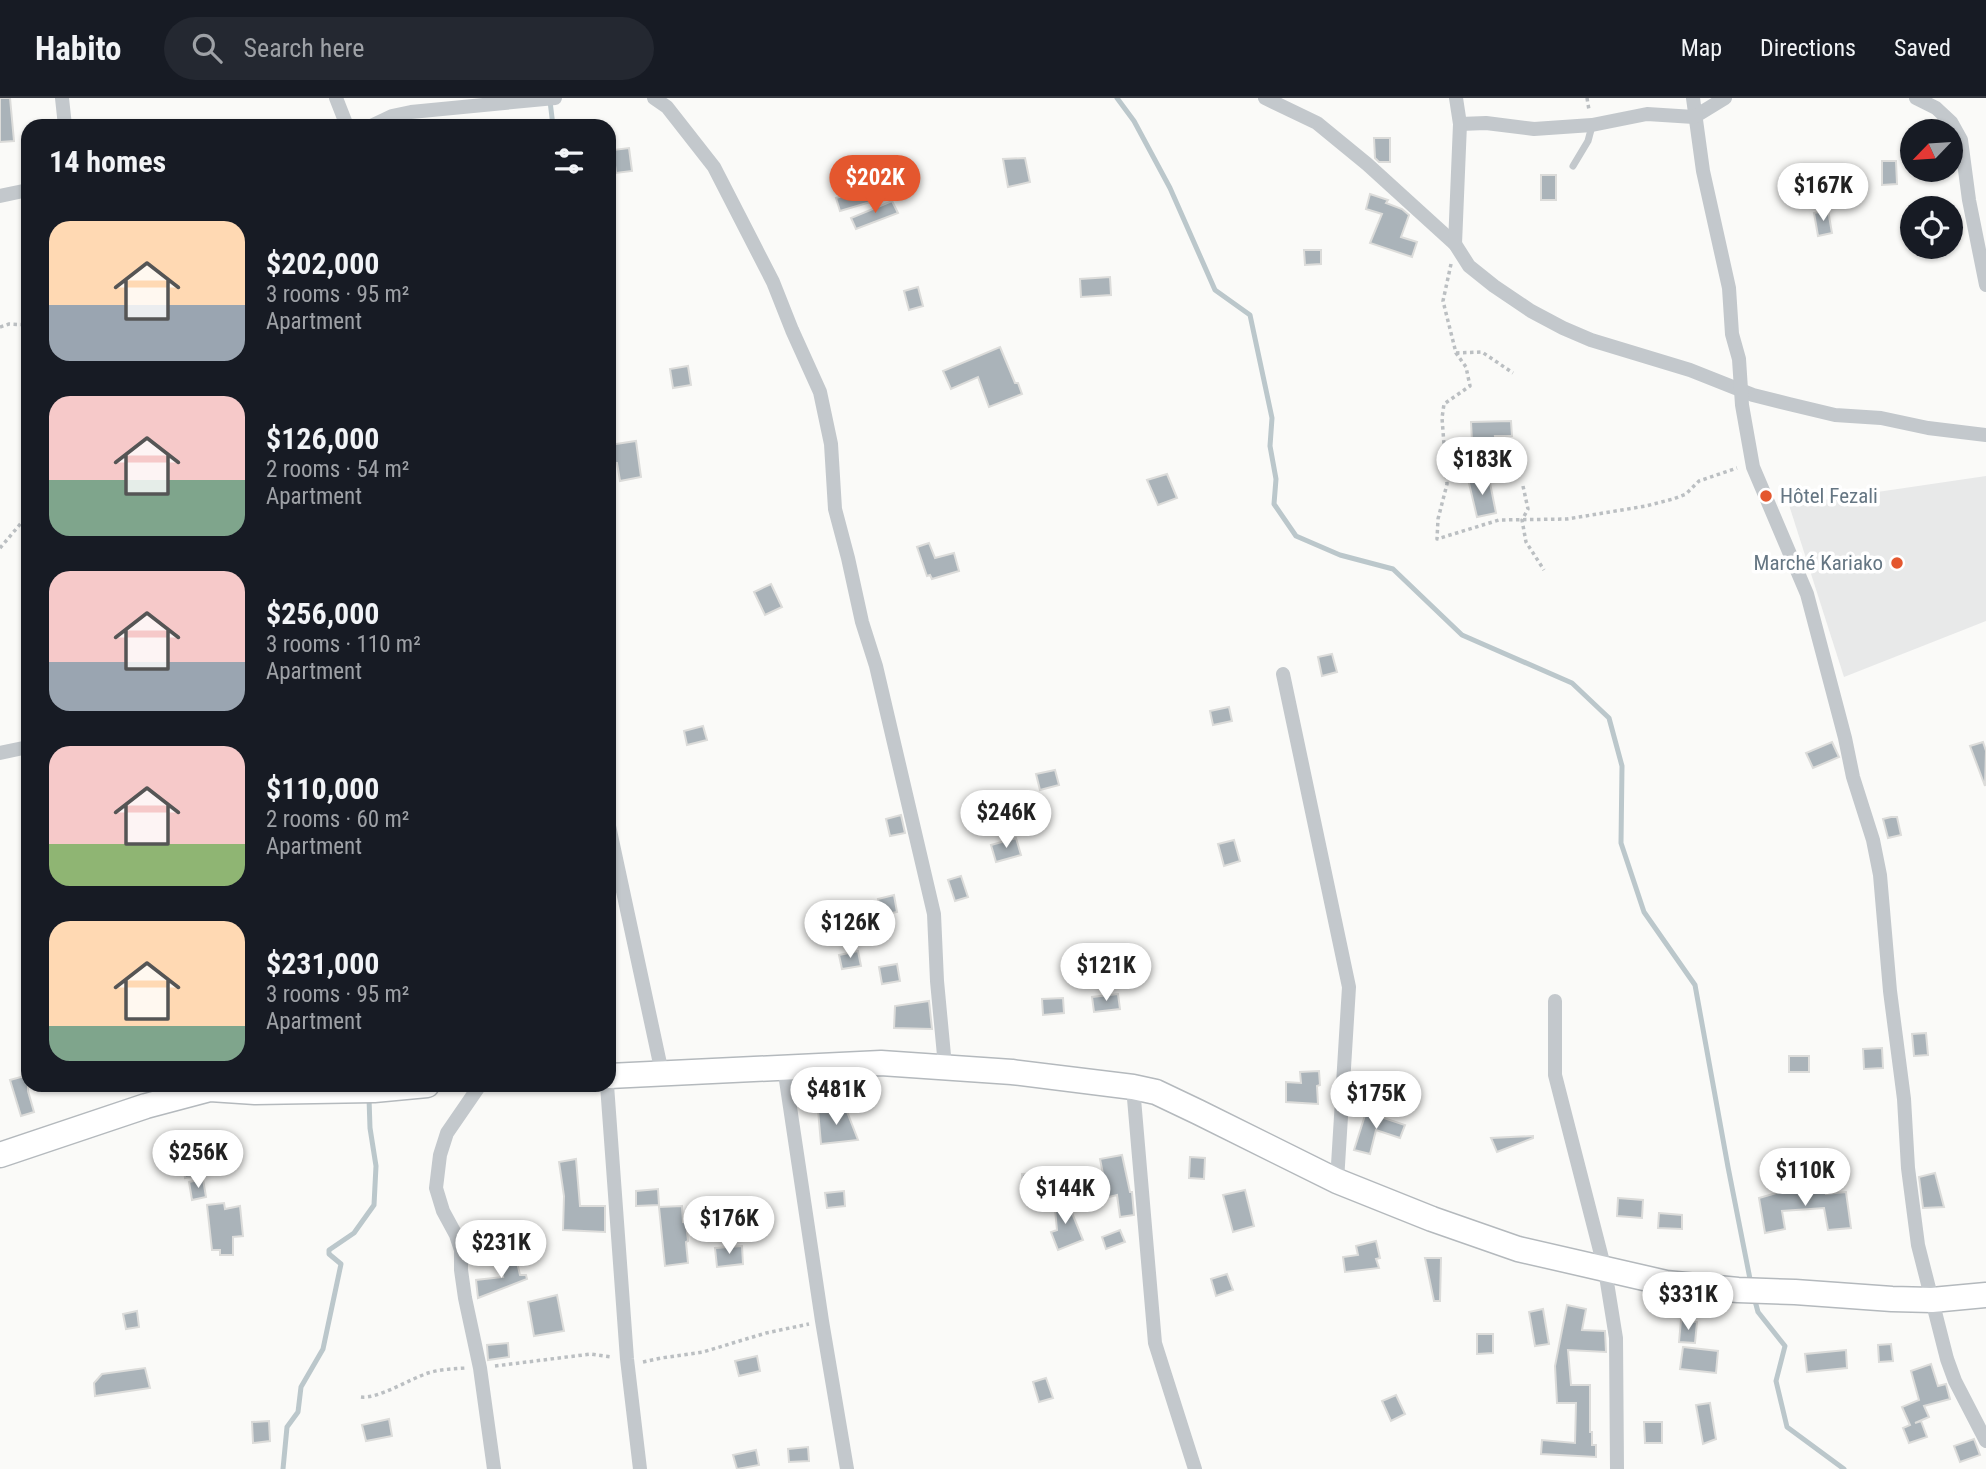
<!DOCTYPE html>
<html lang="en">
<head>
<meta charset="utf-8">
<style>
	:root { --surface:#171b24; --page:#242831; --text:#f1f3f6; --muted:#9ea1a6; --line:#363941; --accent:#e4572e }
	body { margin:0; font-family:"Roboto Condensed",sans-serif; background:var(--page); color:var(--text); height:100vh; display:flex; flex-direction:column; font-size:26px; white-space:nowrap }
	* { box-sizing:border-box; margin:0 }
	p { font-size:23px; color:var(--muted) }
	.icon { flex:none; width:38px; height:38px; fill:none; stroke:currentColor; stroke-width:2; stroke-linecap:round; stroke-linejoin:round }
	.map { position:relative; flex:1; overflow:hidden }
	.sheet { position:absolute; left:21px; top:21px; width:595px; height:973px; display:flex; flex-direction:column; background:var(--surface); border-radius:21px; box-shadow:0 2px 5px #0004 }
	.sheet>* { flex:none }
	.needle { width:46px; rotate:245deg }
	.controls { position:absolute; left:1900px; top:21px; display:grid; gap:14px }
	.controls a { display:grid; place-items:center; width:63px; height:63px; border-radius:50%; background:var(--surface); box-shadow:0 2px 5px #0004; font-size:35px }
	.price { position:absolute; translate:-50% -60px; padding:0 16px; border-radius:24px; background:#fff; color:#222; font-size:23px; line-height:46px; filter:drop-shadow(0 2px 4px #0008) }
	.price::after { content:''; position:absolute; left:50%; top:42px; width:21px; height:16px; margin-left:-10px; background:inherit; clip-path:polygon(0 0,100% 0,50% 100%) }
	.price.selected { background:var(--accent); color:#fff }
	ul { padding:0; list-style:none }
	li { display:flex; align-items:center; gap:21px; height:175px; padding:0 28px }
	li span { display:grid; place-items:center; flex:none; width:196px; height:140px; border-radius:21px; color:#555 }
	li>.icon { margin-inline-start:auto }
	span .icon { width:84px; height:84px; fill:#fffc; stroke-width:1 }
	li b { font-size:30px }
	h2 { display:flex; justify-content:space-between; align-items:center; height:84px; padding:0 28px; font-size:30px }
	header { display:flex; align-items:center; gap:42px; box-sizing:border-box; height:98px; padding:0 35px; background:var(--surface); border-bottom:2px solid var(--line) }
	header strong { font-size:33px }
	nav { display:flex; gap:38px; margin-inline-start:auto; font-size:24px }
	.search { width:490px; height:63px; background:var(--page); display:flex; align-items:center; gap:18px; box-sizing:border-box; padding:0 24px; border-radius:38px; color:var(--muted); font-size:26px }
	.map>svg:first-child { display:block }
	.built { fill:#e8e9e9 }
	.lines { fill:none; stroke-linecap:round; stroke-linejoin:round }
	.stream { stroke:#bbc7cb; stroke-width:5 }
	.building { fill:#aab3b9; stroke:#dcdcda; stroke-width:2 }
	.trunk-casing { stroke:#b4b9bd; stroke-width:27 }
	.path { stroke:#bbbfc2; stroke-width:3.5; stroke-dasharray:3.5 3.5; stroke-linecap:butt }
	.service { stroke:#c3c8cc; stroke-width:7 }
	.minor { stroke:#c3c8cc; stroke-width:14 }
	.trunk { stroke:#fff; stroke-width:24 }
	.poi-dot { fill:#e4572e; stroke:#fff; stroke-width:2.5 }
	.labels { text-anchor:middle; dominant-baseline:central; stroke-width:7; stroke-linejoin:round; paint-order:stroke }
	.poi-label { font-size:21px; fill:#657683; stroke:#fff; text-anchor:start }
</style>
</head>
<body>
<header>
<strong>Habito</strong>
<div class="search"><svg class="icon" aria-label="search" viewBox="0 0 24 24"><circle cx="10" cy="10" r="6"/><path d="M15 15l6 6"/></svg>Search here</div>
<nav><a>Map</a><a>Directions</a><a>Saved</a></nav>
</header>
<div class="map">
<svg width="1986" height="1371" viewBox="0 0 1986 1371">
	<rect width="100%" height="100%" fill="#fafaf8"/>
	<path class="built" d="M1986,378V523L1844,579L1789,407Z"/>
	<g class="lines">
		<g class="stream">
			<path d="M1117,0L1134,23L1170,90L1215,192L1250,217L1272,320L1270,348L1276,381L1274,406L1296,438L1340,457L1393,471L1462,537L1572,585L1609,620L1622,668L1621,745L1644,814L1695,887L1728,1069L1751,1186"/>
			<path d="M550,3L553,28"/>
			<path d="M1754,1199L1758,1214L1785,1248L1776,1283L1787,1329L1844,1371"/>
			<path d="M283,1371L287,1329L298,1314L301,1289L323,1251L341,1166L329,1156V1152L354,1135L374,1107L376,1068L370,1030L369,1000"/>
		</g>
	</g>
	<g class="building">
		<path d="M0,0H10L14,43L0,44Z"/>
		<path d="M1374,40H1390V64H1379L1375,60Z"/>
		<path d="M629,50L632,73L616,75L613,52Z"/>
		<path d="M1025,60L1030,84L1008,89L1003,61Z"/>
		<path d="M1882,63H1896L1897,86L1882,87Z"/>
		<rect x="1541" y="77" width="15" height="25"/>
		<path d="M867,81L877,102L840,113L836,100L856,94L853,87Z"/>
		<path d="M1370,96L1388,102L1386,105L1402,111L1409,117L1401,139L1417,144L1412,159L1370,145L1382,116L1366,111Z"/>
		<path d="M892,103L898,115L856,131L851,120Z"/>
		<path d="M1828,112L1832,135L1818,138L1814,115Z"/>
		<path d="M1304,152H1321V166L1305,167Z"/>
		<path d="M1110,179L1111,197L1081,199L1080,181Z"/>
		<path d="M918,189L923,208L909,212L904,193Z"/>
		<path d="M1000,249L1015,285H1018L1022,296L989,309L978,279L951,291L943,273Z"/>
		<path d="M688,268L691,287L673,290L670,271Z"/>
		<path d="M1511,323L1512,338H1495L1496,343L1472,344L1471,324Z"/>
		<path d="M636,343L641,379L620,383L617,365H612L609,347Z"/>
		<path d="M1167,376L1177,400L1158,407L1147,382Z"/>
		<path d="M1489,380L1496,415L1477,419L1468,381Z"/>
		<path d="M929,445L935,460L954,455L959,473L932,481L930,477L927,478L917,449Z"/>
		<path d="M771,486L782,509L765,517L754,494Z"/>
		<path d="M1332,556L1337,574L1322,578L1318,559Z"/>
		<path d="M1229,609L1232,623L1213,627L1210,613Z"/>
		<path d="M703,628L707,642L687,647L684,633Z"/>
		<path d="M1832,644L1839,659L1813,670L1806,655Z"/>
		<path d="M1983,644L1986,653L1985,688L1970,648Z"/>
		<path d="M1055,672L1059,687L1040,692L1036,676Z"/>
		<path d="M901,717L905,735L890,738L886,721Z"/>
		<path d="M1891,719H1897L1901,737L1888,740L1883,721Z"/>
		<path d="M1016,740L1021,757L996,764L991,747Z"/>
		<path d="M1234,742L1240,763L1224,768L1218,746Z"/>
		<path d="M961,778L968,799L955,803L948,782Z"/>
		<path d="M894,797L897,814L882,817L878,801Z"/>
		<path d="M858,853L861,868L842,871L839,857Z"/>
		<path d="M897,866L900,883L882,886L879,869Z"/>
		<path d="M1118,896L1120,911L1094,914L1092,899Z"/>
		<path d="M1063,900L1064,915L1043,917L1042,901Z"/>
		<path d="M929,903L932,931L894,930L895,908Z"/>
		<path d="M1926,935L1928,957L1914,958L1912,936Z"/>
		<path d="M1882,950L1883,970L1864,971L1863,951Z"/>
		<rect x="1789" y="958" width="20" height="16"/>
		<path d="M1319,973L1320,987L1317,988L1318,1006L1286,1004V984L1301,985L1300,974Z"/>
		<path d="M28,977V993L34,1014L21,1018L10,982Z"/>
		<path d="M830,1011L831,1013L846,1011L858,1042L821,1046L818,1012Z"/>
		<path d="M1366,1014L1405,1027L1400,1040L1376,1032L1370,1056L1354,1052Z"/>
		<path d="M1533,1038V1040L1497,1054L1491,1040Z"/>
		<path d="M196,1054L198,1078L185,1080L184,1072H181L179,1056Z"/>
		<path d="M1122,1057L1130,1094H1132L1134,1117L1120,1119L1117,1097L1077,1107L1073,1091L1086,1088V1085L1104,1081L1100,1061Z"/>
		<path d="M1190,1059L1205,1060L1204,1081L1189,1080Z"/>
		<path d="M576,1061L580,1108H605V1134L563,1132L564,1098L559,1064Z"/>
		<path d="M1041,1075L1042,1088L1023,1090L1022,1076Z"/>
		<path d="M1935,1075L1944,1109L1923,1110L1919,1079Z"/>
		<path d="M203,1081L206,1099L192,1102L189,1084Z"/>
		<path d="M658,1091L659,1107L636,1108V1093Z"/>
		<path d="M1245,1092L1254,1128L1233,1134L1223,1097Z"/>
		<path d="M1787,1092L1788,1095L1826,1093V1096L1846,1094L1851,1130L1828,1132L1824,1110L1782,1113L1785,1131L1765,1135L1759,1100Z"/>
		<path d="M844,1093L845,1108L827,1110L825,1095Z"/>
		<path d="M1066,1100L1083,1142L1058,1152L1051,1134L1057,1132L1054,1101Z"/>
		<path d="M1618,1100L1643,1102L1642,1120L1617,1118Z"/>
		<path d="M224,1105L225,1111L240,1108L243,1138L233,1139V1157H220V1152H212L207,1107Z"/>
		<path d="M682,1108L683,1124H686L688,1143L686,1144L688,1165L665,1168L659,1109Z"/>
		<path d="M1659,1115L1682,1117V1131L1658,1130Z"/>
		<path d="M1120,1132L1125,1144L1106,1151L1102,1139Z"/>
		<path d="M1376,1143L1380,1160L1376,1161L1379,1170L1345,1174L1343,1159L1358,1157L1356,1148Z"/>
		<path d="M742,1148L743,1166L717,1169L715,1150Z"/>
		<path d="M1425,1160H1441L1440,1203H1434Z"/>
		<path d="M517,1164L520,1177H526L527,1181L478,1200L476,1182L503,1179L500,1167Z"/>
		<path d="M1227,1176L1233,1192L1216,1198L1211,1181Z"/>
		<path d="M557,1197L564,1233L534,1238L528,1204Z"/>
		<path d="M1567,1207L1586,1211L1582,1232L1605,1233L1606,1254L1568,1252L1571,1287H1590V1334H1592V1347H1596V1359L1541,1356L1542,1342L1575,1345L1576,1305H1557L1555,1268Z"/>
		<path d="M1543,1211L1549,1246L1535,1248L1529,1214Z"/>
		<path d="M137,1213L139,1229L126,1231L123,1216Z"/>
		<path d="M1681,1222L1697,1224L1695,1245L1679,1244Z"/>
		<path d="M1477,1236H1493V1255L1477,1256Z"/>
		<path d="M508,1245L509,1259L488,1262L487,1247Z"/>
		<path d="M1891,1246L1893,1263L1879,1264L1878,1247Z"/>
		<path d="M1683,1249L1718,1253L1716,1275L1680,1271Z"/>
		<path d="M1846,1252L1847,1270L1807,1274L1805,1256Z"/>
		<path d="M757,1258L760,1273L739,1278L735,1263Z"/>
		<path d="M1931,1266L1938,1288L1946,1286L1950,1301L1924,1308L1929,1319L1915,1325L1921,1323L1927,1339L1909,1345L1903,1330L1910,1327L1902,1309L1919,1302L1911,1273Z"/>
		<path d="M145,1270L150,1290L95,1298L94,1285L102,1276Z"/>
		<path d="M1046,1280L1053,1300L1039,1304L1033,1284Z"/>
		<path d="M1396,1297L1405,1316L1391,1323L1382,1303Z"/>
		<path d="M1710,1305L1716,1341L1703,1346L1696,1307Z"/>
		<path d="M389,1321L392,1338L366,1343L362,1327Z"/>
		<path d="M269,1323L270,1343L253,1345L252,1324Z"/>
		<path d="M1644,1324H1662V1345H1645Z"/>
		<path d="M1974,1341L1980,1357L1960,1364L1954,1348Z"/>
		<path d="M808,1349L809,1363L789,1364L788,1351Z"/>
		<path d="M756,1352L759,1367L737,1371L733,1357Z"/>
	</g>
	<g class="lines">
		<defs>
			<g id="trunk">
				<path d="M609,978L881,965L1012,974L1133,989L1156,994L1198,1014L1337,1083L1432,1121L1518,1151L1666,1185L1738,1192L1795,1194L1892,1201L1932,1202L1986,1197"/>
				<path d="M0,1057L146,1008L210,991L255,994L374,992L427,987"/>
			</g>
		</defs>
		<use href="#trunk" class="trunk-casing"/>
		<g class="path">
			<path d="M1587,0L1589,12"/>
			<path d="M1451,166L1443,203L1456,255L1466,269L1470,288L1444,306L1442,320L1447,386L1438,421L1437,441L1499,422L1567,421L1646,408L1673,401L1686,396L1699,383L1737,370"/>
			<path d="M0,229L9,226L28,227"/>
			<path d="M1456,255L1482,254L1513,275"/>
			<path d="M1523,388L1528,411L1522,422L1526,444L1544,472"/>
			<path d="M0,450L28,417"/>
			<path d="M643,1264L661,1260L703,1254L766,1235L809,1226"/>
			<path d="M495,1268L591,1256L612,1259"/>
			<path d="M361,1299C378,1301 410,1281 428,1275C441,1271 453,1271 466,1270"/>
		</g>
		<path class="service" d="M1573,68L1588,43L1592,28"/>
		<g class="minor">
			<path d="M62,0L65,28"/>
			<path d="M336,0L347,28"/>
			<path d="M654,0L667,9L714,69L773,184L792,232L820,294L831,346L835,411L848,460L862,524L876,568L934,816L937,883L945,968"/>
			<path d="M1265,0L1317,25L1367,66L1455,146L1469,168L1494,188L1531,213L1563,230L1591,242L1690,272L1753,297L1789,306L1835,317L1881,320L1928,330L1986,337"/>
			<path d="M1693,0L1703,73L1729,190L1732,236L1739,261L1742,307L1753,369L1807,496L1845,640L1853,679L1873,742L1880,777L1890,893L1904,1001L1908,1070L1918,1147L1947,1261L1955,1283L1986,1343"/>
			<path d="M1916,0L1936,10L1951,24L1961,42L1969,102L1986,187"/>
			<path d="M1460,26L1486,25L1534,31L1592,27L1647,16L1694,19L1725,0"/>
			<path d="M371,28L392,18L411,14L555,0"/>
			<path d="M0,98L28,92"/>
			<path d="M1455,146L1460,26L1456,0"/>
			<path d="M1283,576L1349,889L1337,1083"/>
			<path d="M0,655L28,649"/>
			<path d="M609,728L662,975"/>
			<path d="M1555,903V977L1605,1172L1616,1240L1617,1371"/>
			<path d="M784,969L822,1223L847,1371"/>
			<path d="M480,987L447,1035L440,1057L436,1090L443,1113L456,1137L461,1152V1172L465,1200L480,1270L494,1371"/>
			<path d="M607,987L627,1261L640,1371"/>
			<path d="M1133,989L1155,1245L1195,1371"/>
		</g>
		<use href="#trunk" class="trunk"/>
	</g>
	<g class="poi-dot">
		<circle cx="1766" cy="398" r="7"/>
		<circle cx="1897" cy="465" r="7"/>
	</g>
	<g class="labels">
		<g class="poi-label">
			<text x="1780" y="398">Hôtel Fezali</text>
			<text x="1883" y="465" text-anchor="end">Marché Kariako</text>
		</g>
	</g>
</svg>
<div class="controls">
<a><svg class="needle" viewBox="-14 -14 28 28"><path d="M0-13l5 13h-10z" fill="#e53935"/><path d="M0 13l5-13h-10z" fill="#9ea1a6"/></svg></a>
<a><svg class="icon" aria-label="locate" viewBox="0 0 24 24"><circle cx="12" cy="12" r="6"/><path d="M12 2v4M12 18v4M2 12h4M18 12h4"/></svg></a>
</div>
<b class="price selected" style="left:875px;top:117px">$202K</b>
<b class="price" style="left:1823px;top:125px">$167K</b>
<b class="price" style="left:1482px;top:399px">$183K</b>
<b class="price" style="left:1006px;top:752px">$246K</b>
<b class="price" style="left:850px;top:862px">$126K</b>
<b class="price" style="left:1106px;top:905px">$121K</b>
<b class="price" style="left:836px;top:1029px">$481K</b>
<b class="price" style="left:1376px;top:1033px">$175K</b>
<b class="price" style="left:198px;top:1092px">$256K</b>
<b class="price" style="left:1805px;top:1110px">$110K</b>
<b class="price" style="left:1065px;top:1128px">$144K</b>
<b class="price" style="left:729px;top:1158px">$176K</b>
<b class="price" style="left:501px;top:1182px">$231K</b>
<b class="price" style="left:1688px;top:1234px">$331K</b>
<section class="sheet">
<h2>14 homes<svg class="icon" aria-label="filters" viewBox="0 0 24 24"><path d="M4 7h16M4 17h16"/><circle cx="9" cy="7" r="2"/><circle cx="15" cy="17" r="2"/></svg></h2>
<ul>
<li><span style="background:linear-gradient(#ffd9b3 60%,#9aa5b1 0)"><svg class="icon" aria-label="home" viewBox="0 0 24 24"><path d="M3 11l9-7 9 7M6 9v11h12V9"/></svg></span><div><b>$202,000</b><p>3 rooms · 95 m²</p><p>Apartment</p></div></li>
<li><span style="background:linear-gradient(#f6c9c9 60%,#7fa58c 0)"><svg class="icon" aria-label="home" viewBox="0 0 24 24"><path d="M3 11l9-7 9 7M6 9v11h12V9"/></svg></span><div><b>$126,000</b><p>2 rooms · 54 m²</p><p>Apartment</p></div></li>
<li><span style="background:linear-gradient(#f6c9c9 65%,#9aa5b1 0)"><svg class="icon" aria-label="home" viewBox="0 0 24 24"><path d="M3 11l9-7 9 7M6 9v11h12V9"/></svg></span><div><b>$256,000</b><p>3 rooms · 110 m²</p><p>Apartment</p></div></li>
<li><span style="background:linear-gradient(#f6c9c9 70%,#8fb573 0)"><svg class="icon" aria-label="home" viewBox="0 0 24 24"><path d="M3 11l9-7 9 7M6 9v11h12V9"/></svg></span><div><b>$110,000</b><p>2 rooms · 60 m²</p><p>Apartment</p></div></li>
<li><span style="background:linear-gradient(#ffd9b3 75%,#7fa58c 0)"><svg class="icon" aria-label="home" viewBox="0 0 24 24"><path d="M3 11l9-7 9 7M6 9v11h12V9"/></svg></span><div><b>$231,000</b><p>3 rooms · 95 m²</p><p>Apartment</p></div></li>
</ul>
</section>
</div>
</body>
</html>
